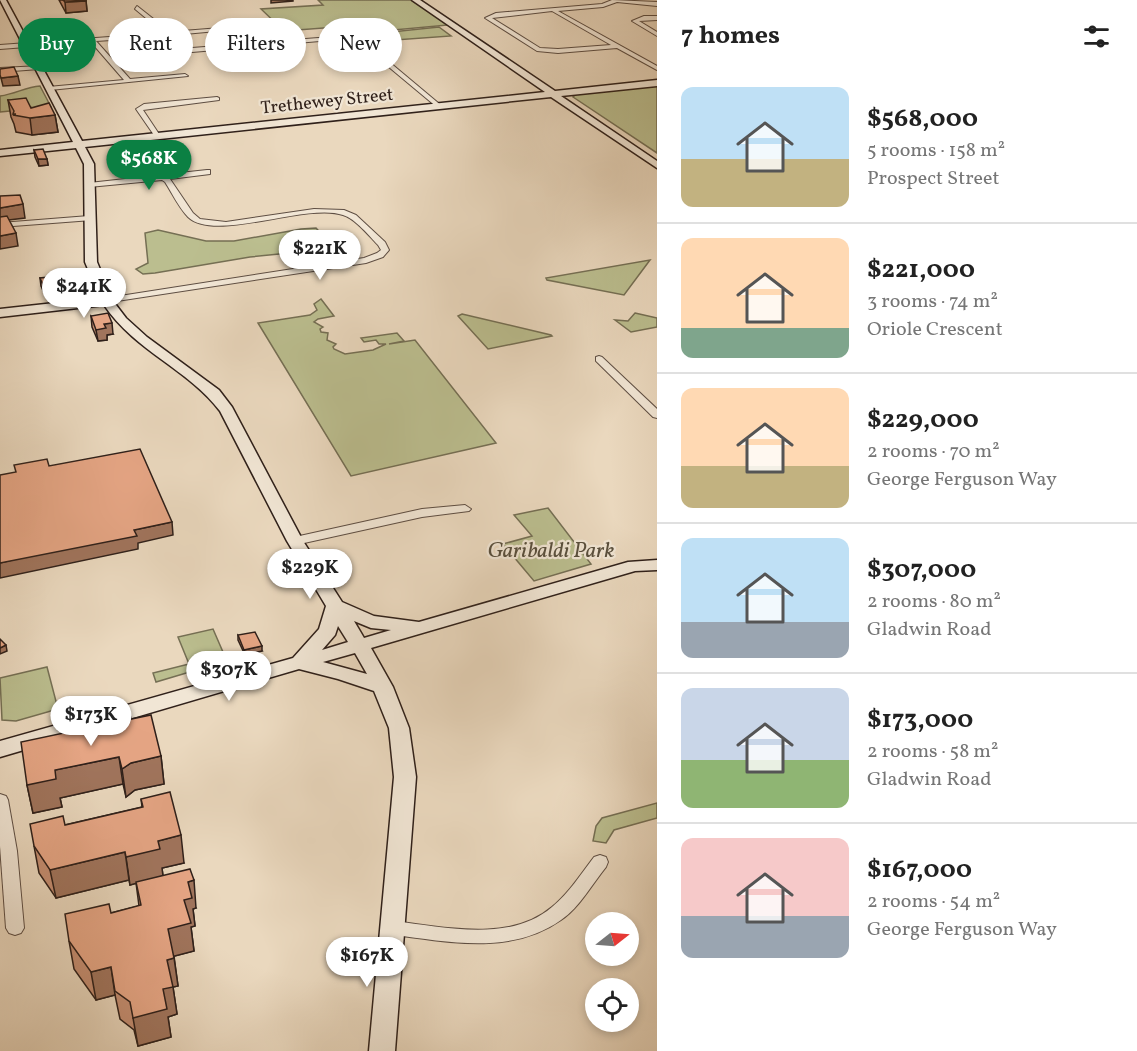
<!DOCTYPE html>
<html lang="en">
<head>
<meta charset="utf-8">
<style>
	:root { --surface:#fff; --page:#f6f6f6; --text:#222; --muted:#767676; --line:#e0e0e0; --accent:#0b8043 }
	body { margin:0; font-family:Vollkorn,serif; background:var(--page); color:var(--text); height:100vh; display:flex; flex-direction:column; font-size:22px; white-space:nowrap }
	* { box-sizing:border-box; margin:0 }
	p { font-size:20px; color:var(--muted) }
	.icon { flex:none; width:33px; height:33px; fill:none; stroke:currentColor; stroke-width:2; stroke-linecap:round; stroke-linejoin:round }
	.map { position:relative; flex:1; overflow:hidden }
	.panel { display:flex; flex-direction:column; background:var(--surface); width:480px }
	.panel>* { flex:none }
	.hud { position:absolute; left:18px; top:18px; width:549px; height:54px; display:flex; gap:12px }
	.needle { width:39px; rotate:73deg }
	.buttons { position:absolute; left:585px; top:912px; display:grid; gap:12px }
	.buttons a { display:grid; place-items:center; width:54px; height:54px; border-radius:50%; background:var(--surface); box-shadow:0 3px 9px #0003; font-size:30px }
	.price { position:absolute; translate:-50% -51px; padding:0 14px; border-radius:21px; background:#fff; color:#222; font-size:20px; line-height:39px; filter:drop-shadow(0 2px 3px #0008) }
	.price::after { content:''; position:absolute; left:50%; top:36px; width:18px; height:14px; margin-left:-9px; background:inherit; clip-path:polygon(0 0,100% 0,50% 100%) }
	.price.current { background:var(--accent); color:#fff }
	ul { padding:0; list-style:none }
	li { display:flex; align-items:center; gap:18px; height:150px; padding:0 24px }
	li+li { border-top:2px solid var(--line) }
	li span { display:grid; place-items:center; flex:none; width:168px; height:120px; border-radius:12px; color:#555 }
	li>.icon { margin-inline-start:auto }
	span .icon { width:72px; height:72px; fill:#fffc; stroke-width:1 }
	li b { font-size:26px }
	h2 { display:flex; justify-content:space-between; align-items:center; height:72px; padding:0 24px; font-size:26px }
	.chip { padding:0 21px; border-radius:27px; background:var(--surface); box-shadow:0 3px 9px #0003; font-size:21px; line-height:54px }
	.chip.current { background:var(--accent); color:#fff }
	main { display:flex; flex:1; min-height:0 }
	.map>svg:first-child { display:block }
	.green { fill:#bbbe8f; stroke:#756f54; stroke-width:1.5 }
	.lines { fill:none; stroke-linecap:round; stroke-linejoin:round }
	.street-casing { stroke:#5e4e43; stroke-width:2 }
	.secondary-casing { stroke:#2f201a; stroke-width:3 }
	.street { fill:#f1e6d5; fill-rule:evenodd }
	.secondary { fill:#f1e6d5; fill-rule:evenodd }
	.wall { fill:#c58e72; stroke:#2f201a; stroke-width:1.5 }
	.shaded-wall { fill:#a0745c; stroke:#2f201a; stroke-width:1.5 }
	.building { fill:#e5a584; stroke:#2f201a; stroke-width:1.5 }
	.labels { text-anchor:middle; dominant-baseline:central; stroke-width:4.5; stroke-linejoin:round; paint-order:stroke }
	.far-street-label { font-size:18px; fill:#2f201a; stroke:#f1e6d5 }
	.park-label { font-size:22px; font-style:italic; fill:#594f3d; stroke:#f1e6d5 }
</style>
</head>
<body>
<main>
<div class="map">
<svg width="657" height="1051" viewBox="0 0 657 1051">
	<rect width="100%" height="100%" fill="#ead8be"/>
	<filter id="stains"><feTurbulence type="fractalNoise" baseFrequency=".00333" numOctaves="4"/><feColorMatrix values="0 0 0 0 .2 0 0 0 0 .09 0 0 0 0 .02 0 0 0 .5 -.17"/></filter>
	<radialGradient id="worn" r=".72"><stop offset=".6" stop-color="#630" stop-opacity="0"/><stop offset="1" stop-color="#630" stop-opacity=".3"/></radialGradient>
	<g class="green">
		<path d="M318,0H411L448,25L361,33L350,26L284,31L261,9L323,5Z"/>
		<path d="M439,27L451,36L381,41L372,34Z"/>
		<path d="M657,85V153L573,97L576,94Z"/>
		<path d="M40,86L51,107L0,112V96C16,94 25,87 40,86Z"/>
		<path d="M316,228L331,244L299,252L250,257L155,273L143,274L136,269L148,263L145,233L158,230L206,241H234L301,229Z"/>
		<path d="M650,260L624,295L547,280L546,278Z"/>
		<path d="M321,299L334,316L318,319L314,322L323,327L320,329L321,332L328,333L327,340L336,344L333,347L334,349L345,354L373,350L386,344H379L376,340L364,342L361,338L397,333L404,341L389,344L415,340L496,443L351,476L258,323L310,315L317,310L314,304Z"/>
		<path d="M635,313L657,318V327L631,332L615,320L628,321Z"/>
		<path d="M462,314L551,335L552,336L488,349L458,316Z"/>
		<path d="M548,508L591,564L534,581L503,544L532,536L514,515Z"/>
		<path d="M213,629L229,666L193,671L156,682L153,673L189,664L178,637Z"/>
		<path d="M47,667L58,709L16,721L2,720L0,678Z"/>
		<path d="M657,803V818L614,830L606,843L593,841L596,826L602,818Z"/>
	</g>
	<g class="lines">
		<defs>
			<g id="street">
				<path d="M612,0L657,2V6L617,2L603,7L558,11L657,66V70L617,48L558,53L537,51L485,18L496,13L602,4ZM552,11L611,45L558,49L540,48L492,18Z"/>
				<path d="M137,6L170,32L246,26L249,28L163,36L178,47L192,48L357,35L443,107L438,108L354,38L192,52L175,50L157,37L96,41L130,79L185,74L188,76L50,90L48,87L124,80L91,42L0,49V45L164,33L135,9Z"/>
				<path d="M644,16H657V20L639,21L657,32V36L632,21Z"/>
				<path d="M41,66L39,69L0,72V68Z"/>
				<path d="M217,97L219,98V100L143,110L161,137L158,139L156,138L136,109L144,104Z"/>
				<path d="M207,170H210V174L170,179L193,213L200,219L226,222L314,209L344,210L356,215L385,242L389,250L383,257L366,263L104,303L102,301L107,298L364,258L377,253L381,250L378,245C369,236 356,219 343,215C307,202 215,243 188,217C179,208 172,193 165,182L162,180L89,187L85,185L89,183Z"/>
				<path d="M89,216L93,218L92,220L0,227V223Z"/>
				<path d="M599,356L602,357L657,409V418L653,417L596,361V357Z"/>
				<path d="M465,505L471,509L469,511L422,517L295,545L289,541L295,537L422,509Z"/>
				<path d="M0,794L6,796L8,800L17,851L24,928L21,933L15,935L9,933L6,928L0,846Z"/>
				<path d="M600,855L606,857L608,862L606,867C592,884 580,907 561,920C512,955 450,942 394,935L388,933L385,928L388,923L394,921C444,927 510,943 552,907C569,893 581,874 594,857Z"/>
			</g>
			<path id="secondary" d="M0,0H6L82,141L545,92L412,0H420L555,91L657,80V86L561,96L657,161V168L551,97L85,147L94,164L97,262L113,301L126,318L147,337L219,390L232,407L303,541L342,602L374,616L419,622L628,562L657,560V570L635,571L371,648L393,687L409,728L416,777L395,1051H369L394,777L389,728L374,691L338,679L299,669L0,757V741L293,658L319,629L326,606L287,541L220,411C188,369 135,351 104,305L0,317V309L100,298L85,262L84,164L76,148L0,156V150L73,142ZM354,621L371,628L391,630L364,638ZM338,626L348,642L322,650L335,635ZM355,653L367,674L323,662Z"/>
		</defs>
		<use href="#street" class="street-casing"/>
		<use href="#secondary" class="secondary-casing"/>
		<use href="#street" class="street"/>
		<use href="#secondary" class="secondary"/>
	</g>
	<g class="wall">
		<path d="M59,0H86L87,11L66,13Z"/>
		<path d="M8,100L55,115L58,132L32,135L16,132L14,124L11,117Z"/>
		<path d="M34,150L47,159L48,165L39,166L35,157Z"/>
		<path d="M40,278L84,284L85,291L80,292V295L56,299L55,296L46,297L41,286Z"/>
		<path d="M91,316L113,334L107,335V340L98,341L92,327Z"/>
		<path d="M238,635L262,651L245,655L238,640Z"/>
		<path d="M131,719L161,756L164,784L135,790L126,797L123,784L60,798L62,807L33,813L27,785Z"/>
		<path d="M141,799L184,863L162,868L163,876L196,908L193,909L195,926L191,927L194,951L174,956L178,986L173,987L177,1014L168,1017L171,1037L138,1046L134,1030L120,1019L115,995L96,1000L74,969L69,941L111,913L139,906L136,883L130,885L129,880L56,898L39,873L34,846L65,825L142,807Z"/>
	</g>
	<g class="shaded-wall">
		<path d="M271,0H293V1L271,3Z"/>
		<path d="M86,1L87,11L66,13L65,2Z"/>
		<path d="M18,76L20,85L3,86L1,78Z"/>
		<path d="M55,115L58,132L32,135L30,118Z"/>
		<path d="M38,159H47L48,165L39,166Z"/>
		<path d="M23,204L25,218L0,221V208Z"/>
		<path d="M16,233L18,246L0,249V236Z"/>
		<path d="M84,284L85,291L80,292V295L56,299L55,292Z"/>
		<path d="M54,289L55,296L46,297L45,290Z"/>
		<path d="M112,323L113,334L107,335V340L98,341L96,330L104,324Z"/>
		<path d="M172,522L173,535L138,543V549L0,578V563L134,530Z"/>
		<path d="M6,645L7,651L0,654V648Z"/>
		<path d="M262,646V651L245,655L244,650Z"/>
		<path d="M161,756L164,784L135,790L126,797L122,769L131,763Z"/>
		<path d="M119,757L123,784L60,798L62,807L33,813L27,785L55,770Z"/>
		<path d="M181,835L184,863L162,868L163,876L130,885L126,857L158,841Z"/>
		<path d="M125,852L129,880L56,898L50,870Z"/>
		<path d="M194,880L196,908L193,909L195,926L191,927L194,951L171,957L168,929L184,900L188,882Z"/>
		<path d="M174,958L178,986L173,987L177,1014L168,1017L171,1037L138,1046L133,1018L163,989L167,960Z"/>
		<path d="M111,967L115,995L96,1000L91,972Z"/>
	</g>
	<g class="building">
		<path d="M63,0H86V1L65,2Z"/>
		<path d="M14,67L18,76L1,78L0,75V69Z"/>
		<path d="M26,98L31,108L49,103L55,115L30,118L13,115L16,114H13L14,111L8,100Z"/>
		<path d="M43,149L47,159H38L34,150Z"/>
		<path d="M20,195L23,204L0,208V196Z"/>
		<path d="M7,216L16,233L0,236V217Z"/>
		<path d="M79,274L84,284L78,285L79,288L55,292L54,289L45,290L40,278Z"/>
		<path d="M108,313L112,323L104,324L106,328L96,330L91,316Z"/>
		<path d="M140,449L172,522L134,530L137,536L0,563V475L16,472L14,465L47,459L49,466Z"/>
		<path d="M255,632L262,646L244,650L238,635Z"/>
		<path d="M0,639L6,645L0,648Z"/>
		<path d="M130,714L131,719L151,715L161,756L131,763L122,769L119,757L55,770L56,779L27,785L21,742L97,726L96,721Z"/>
		<path d="M170,792L181,835L158,841L160,849L126,857L125,852L50,870L34,846L30,824L63,816L65,825L143,807L141,799Z"/>
		<path d="M190,869L194,880L188,882L192,898L184,900L191,923L168,929L174,958L167,960L173,987L163,989L167,1009L133,1018L130,1002L115,991L111,967L91,972L69,941L65,914L109,904L111,913L141,905L136,882Z"/>
	</g>
	<g class="labels">
		<g class="far-street-label">
			<text transform="translate(327 102) rotate(-6)">Trethewey Street</text>
		</g>
		<g class="park-label">
			<text x="551" y="551">Garibaldi Park</text>
		</g>
	</g>
	<rect width="100%" height="100%" filter="url(#stains)"/>
	<rect width="100%" height="100%" fill="url(#worn)"/>
</svg>
<div class="buttons">
<a><svg class="needle" viewBox="-14 -14 28 28"><path d="M0-13l5 13h-10z" fill="#e53935"/><path d="M0 13l5-13h-10z" fill="#767676"/></svg></a>
<a><svg class="icon" aria-label="locate" viewBox="0 0 24 24"><circle cx="12" cy="12" r="6"/><path d="M12 2v4M12 18v4M2 12h4M18 12h4"/></svg></a>
</div>
<b class="price current" style="left:149px;top:191px">$568K</b>
<b class="price" style="left:320px;top:281px">$221K</b>
<b class="price" style="left:84px;top:319px">$241K</b>
<b class="price" style="left:310px;top:600px">$229K</b>
<b class="price" style="left:229px;top:702px">$307K</b>
<b class="price" style="left:91px;top:747px">$173K</b>
<b class="price" style="left:367px;top:988px">$167K</b>
<div class="hud">
<a class="chip current">Buy</a>
<a class="chip">Rent</a>
<a class="chip">Filters</a>
<a class="chip">New</a>
</div>
</div>
<section class="panel">
<h2>7 homes<svg class="icon" aria-label="filters" viewBox="0 0 24 24"><path d="M4 7h16M4 17h16"/><circle cx="9" cy="7" r="2"/><circle cx="15" cy="17" r="2"/></svg></h2>
<ul>
<li><span style="background:linear-gradient(#bfe0f5 60%,#c2b280 0)"><svg class="icon" aria-label="home" viewBox="0 0 24 24"><path d="M3 11l9-7 9 7M6 9v11h12V9"/></svg></span><div><b>$568,000</b><p>5 rooms · 158 m²</p><p>Prospect Street</p></div></li>
<li><span style="background:linear-gradient(#ffd9b3 75%,#7fa58c 0)"><svg class="icon" aria-label="home" viewBox="0 0 24 24"><path d="M3 11l9-7 9 7M6 9v11h12V9"/></svg></span><div><b>$221,000</b><p>3 rooms · 74 m²</p><p>Oriole Crescent</p></div></li>
<li><span style="background:linear-gradient(#ffd9b3 65%,#c2b280 0)"><svg class="icon" aria-label="home" viewBox="0 0 24 24"><path d="M3 11l9-7 9 7M6 9v11h12V9"/></svg></span><div><b>$229,000</b><p>2 rooms · 70 m²</p><p>George Ferguson Way</p></div></li>
<li><span style="background:linear-gradient(#bfe0f5 70%,#9aa5b1 0)"><svg class="icon" aria-label="home" viewBox="0 0 24 24"><path d="M3 11l9-7 9 7M6 9v11h12V9"/></svg></span><div><b>$307,000</b><p>2 rooms · 80 m²</p><p>Gladwin Road</p></div></li>
<li><span style="background:linear-gradient(#c9d6e8 60%,#8fb573 0)"><svg class="icon" aria-label="home" viewBox="0 0 24 24"><path d="M3 11l9-7 9 7M6 9v11h12V9"/></svg></span><div><b>$173,000</b><p>2 rooms · 58 m²</p><p>Gladwin Road</p></div></li>
<li><span style="background:linear-gradient(#f6c9c9 65%,#9aa5b1 0)"><svg class="icon" aria-label="home" viewBox="0 0 24 24"><path d="M3 11l9-7 9 7M6 9v11h12V9"/></svg></span><div><b>$167,000</b><p>2 rooms · 54 m²</p><p>George Ferguson Way</p></div></li>
</ul>
</section>
</main>
</body>
</html>
